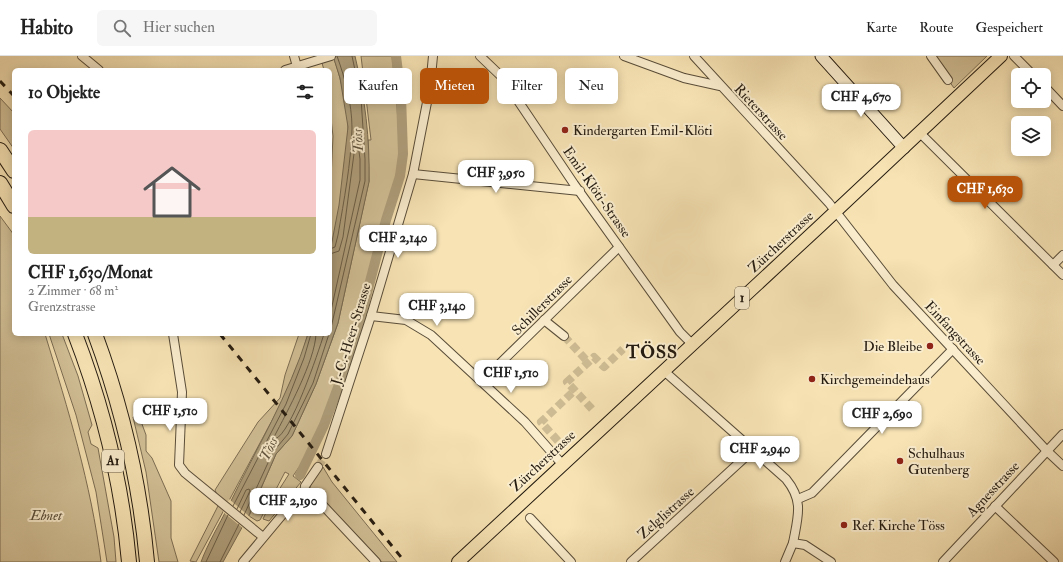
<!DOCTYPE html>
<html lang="de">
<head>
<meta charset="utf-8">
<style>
	:root { --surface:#fff; --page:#f6f6f6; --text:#222; --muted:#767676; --line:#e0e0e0; --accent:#b45309 }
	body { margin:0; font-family:"IM FELL Double Pica",serif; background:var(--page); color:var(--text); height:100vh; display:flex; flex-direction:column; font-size:15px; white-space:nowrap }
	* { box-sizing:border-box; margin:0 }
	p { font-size:13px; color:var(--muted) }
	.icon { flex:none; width:22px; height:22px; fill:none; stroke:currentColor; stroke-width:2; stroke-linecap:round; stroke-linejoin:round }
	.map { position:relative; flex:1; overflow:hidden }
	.details { position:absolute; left:12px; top:12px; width:320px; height:268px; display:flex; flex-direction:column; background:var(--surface); border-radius:6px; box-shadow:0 2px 10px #0003 }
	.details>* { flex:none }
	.hud { position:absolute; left:344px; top:12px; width:380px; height:36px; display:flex; gap:8px }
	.fabs { position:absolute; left:1011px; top:12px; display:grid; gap:8px }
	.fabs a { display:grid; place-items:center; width:40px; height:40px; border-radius:6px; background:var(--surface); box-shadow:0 2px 10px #0003; font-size:20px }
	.price { position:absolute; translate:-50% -34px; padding:0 9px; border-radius:8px; background:#fff; color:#222; font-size:13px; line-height:26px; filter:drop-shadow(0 1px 2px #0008) }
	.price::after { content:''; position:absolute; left:50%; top:24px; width:12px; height:9px; margin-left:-6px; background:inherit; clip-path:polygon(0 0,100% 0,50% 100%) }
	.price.on { background:var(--accent); color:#fff }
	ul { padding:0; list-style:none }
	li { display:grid; align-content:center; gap:8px; height:212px; padding:0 16px }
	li+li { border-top:1px solid var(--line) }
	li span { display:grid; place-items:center; height:124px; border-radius:6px; color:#555 }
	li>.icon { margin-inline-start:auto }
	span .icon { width:72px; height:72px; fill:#fffc; stroke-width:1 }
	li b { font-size:17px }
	h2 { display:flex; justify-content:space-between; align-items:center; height:48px; padding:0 16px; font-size:17px }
	.tag { padding:0 14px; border-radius:6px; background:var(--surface); box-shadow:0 2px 10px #0003; font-size:14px; line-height:36px }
	.tag.on { background:var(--accent); color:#fff }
	header { display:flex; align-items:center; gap:24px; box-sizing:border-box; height:56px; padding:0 20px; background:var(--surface); border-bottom:1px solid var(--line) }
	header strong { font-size:19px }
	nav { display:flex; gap:22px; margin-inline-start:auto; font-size:14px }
	.search { width:280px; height:36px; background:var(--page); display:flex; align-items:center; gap:10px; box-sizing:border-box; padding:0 14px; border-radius:6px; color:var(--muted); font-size:15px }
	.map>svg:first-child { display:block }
	.green { fill:#d3c198; stroke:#7c6e54 }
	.water { fill:#af9f7c; stroke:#776a51 }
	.pier { fill:#f7e3b4 }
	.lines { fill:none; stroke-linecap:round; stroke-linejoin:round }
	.shore { stroke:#6a5d46; stroke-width:1 }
	.canal { stroke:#af9f7c; stroke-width:10 }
	.street-tunnel { stroke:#cdbb93; stroke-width:8; stroke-dasharray:8 4; stroke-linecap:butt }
	.street-casing { stroke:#594d39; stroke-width:10 }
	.secondary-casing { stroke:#241b10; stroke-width:13 }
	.primary-casing { stroke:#241b10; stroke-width:14 }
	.highway-casing { stroke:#241b10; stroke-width:16 }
	.street { stroke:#faedce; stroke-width:8 }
	.secondary { stroke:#faedce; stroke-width:11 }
	.primary { stroke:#f7e3b4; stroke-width:12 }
	.highway { stroke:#f7e3b4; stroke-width:14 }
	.rail { stroke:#241b10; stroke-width:3; stroke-dasharray:7 7; stroke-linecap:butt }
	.poi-dot { fill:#8f2418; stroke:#faedce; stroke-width:1.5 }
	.labels { text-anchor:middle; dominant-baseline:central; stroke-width:4; stroke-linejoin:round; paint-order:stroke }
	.shield { fill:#faedce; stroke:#645a49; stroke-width:1 }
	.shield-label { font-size:13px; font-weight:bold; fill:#241b10 }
	.street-label { font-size:14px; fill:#241b10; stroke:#faedce }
	.poi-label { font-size:14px; fill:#241b10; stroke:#faedce; text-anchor:start }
	.park-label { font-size:14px; font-style:italic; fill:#594d39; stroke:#faedce }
	.water-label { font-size:15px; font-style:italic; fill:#5c503b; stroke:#faedce }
	.district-label { font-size:18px; font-weight:bold; letter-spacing:1px; fill:#241b10; stroke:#faedce }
</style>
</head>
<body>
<header>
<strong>Habito</strong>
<div class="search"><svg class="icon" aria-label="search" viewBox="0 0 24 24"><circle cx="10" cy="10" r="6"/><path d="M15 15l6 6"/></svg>Hier suchen</div>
<nav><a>Karte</a><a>Route</a><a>Gespeichert</a></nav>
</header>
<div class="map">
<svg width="1063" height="506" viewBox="0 0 1063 506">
	<rect width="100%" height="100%" fill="#f7e3b4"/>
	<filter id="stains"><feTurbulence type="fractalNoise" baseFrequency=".005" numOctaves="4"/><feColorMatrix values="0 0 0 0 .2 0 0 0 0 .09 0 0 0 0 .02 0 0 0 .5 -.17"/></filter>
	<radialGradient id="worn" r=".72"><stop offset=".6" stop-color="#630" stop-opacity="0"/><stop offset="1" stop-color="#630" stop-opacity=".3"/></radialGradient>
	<g class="green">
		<path d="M320,0H333C341,22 347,48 348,72C348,109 339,161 330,196V144L333,80L330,54V14H324Z"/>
		<path d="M361,0H392L396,35L400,98L394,130L374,197L351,291L314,389L293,420L301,426L269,465L263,463L270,448L289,418L285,416L260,464L257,465L249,460L276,398L292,380L316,328L338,267L369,125L368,84H371Z"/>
		<path d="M931,0H987L954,32Z"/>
		<path d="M0,42L14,57V93L0,73Z"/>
		<path d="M0,160L14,179V278H45C68,353 91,428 101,506H0Z"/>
		<path d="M49,278H62L78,320L92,369L88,376L91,388L98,392L114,481L116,506H107L96,436L76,359Z"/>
		<path d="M299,278H308L301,301L282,346L196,506L190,505L220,446L215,434L258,366L280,342L285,319Z"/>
		<path d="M139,360L146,379V395L152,402L171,445V482L178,506H159L146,416L133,361Z"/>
		<path d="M323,411L332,426L397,506H382L319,439L310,432L311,426Z"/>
	</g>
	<path class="water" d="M333,0H355C365,42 370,83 369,126L338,267L316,328L292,380L276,398L250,457L223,506H201C208,487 219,469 228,451C256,393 289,339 308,278H330V196L339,149L348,71L340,22Z"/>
	<path class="pier" d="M229,443L250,461L244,473L223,456Z"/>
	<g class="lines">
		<g class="shore">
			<path d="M330,193L335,191L338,179C344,144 351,108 352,72C352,48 345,22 337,0"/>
			<path d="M330,198L339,195L343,181L355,90L358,88L360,103V124L330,259"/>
			<path d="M330,276L365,125V103L361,42L352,0"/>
			<path d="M316,278C315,305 287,356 274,381L275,383C291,378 318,297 324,278"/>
			<path d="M233,450L286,348L304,302L311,278"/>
			<path d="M237,453L246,434L249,433L250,435L240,456"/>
			<path d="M244,459L273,396L288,378L313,327L329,278"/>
			<path d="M206,506L228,459"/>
			<path d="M220,506L239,468"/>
		</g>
		<path class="canal" d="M300,419L324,369L353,291L386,164L400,120L403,98L401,40L396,0"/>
		<g class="street-tunnel">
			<path d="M564,280L588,306"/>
			<path d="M592,353L567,326L594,301L604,311L623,293"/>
			<path d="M558,385L541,366L575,334"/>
			<path d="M318,411L326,398"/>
		</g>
		<defs>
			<g id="street">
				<path d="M82,0L99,14"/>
				<path d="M294,0L298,14"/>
				<path d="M480,0L502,21L574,128L680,276L692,288"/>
				<path d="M624,0L684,22L720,30"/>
				<path d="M694,0L829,147L893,229L1047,395L1063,410"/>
				<path d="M931,0L948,24"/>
				<path d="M1014,0L1033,19"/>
				<path d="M285,14L331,0"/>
				<path d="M1044,30L1063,50"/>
				<path d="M920,77L1063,219"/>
				<path d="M413,118L580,135"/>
				<path d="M1053,209L1063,199"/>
				<path d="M371,260L406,264L431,279L525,366L562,408"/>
				<path d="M544,264L564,280"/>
				<path d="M173,278L182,336L179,409L185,417L263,481"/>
				<path d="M664,315L786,423C804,445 798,460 793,487L805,489L831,506"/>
				<path d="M482,325L619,191"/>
				<path d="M326,398L371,260L413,118L430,31L433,0"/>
				<path d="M304,438L305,430L318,411"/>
				<path d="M798,443L812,437L953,293"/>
				<path d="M995,450L1054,506"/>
				<path d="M530,462L571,506"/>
				<path d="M243,506L298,440L304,438L315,441L376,506"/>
				<path d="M631,506L753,394"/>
				<path d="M785,506L793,487"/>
				<path d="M943,506L1063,378"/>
			</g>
			<path id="secondary" d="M821,0L904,92"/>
			<path id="primary" d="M458,506L820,170L1001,0"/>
			<g id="highway">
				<path d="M0,94L14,115"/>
				<path d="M0,127L14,150"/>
				<path d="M75,278C103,351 122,428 129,506"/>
				<path d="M95,278C122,351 140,428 147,506"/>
			</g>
		</defs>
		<use href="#street" class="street-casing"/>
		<use href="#secondary" class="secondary-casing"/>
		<use href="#primary" class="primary-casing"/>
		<use href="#highway" class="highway-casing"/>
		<use href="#street" class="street"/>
		<use href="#secondary" class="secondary"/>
		<use href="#primary" class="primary"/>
		<use href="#highway" class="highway"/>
		<g class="rail">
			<path d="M0,25L14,40"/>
			<path d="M220,278L405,506"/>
		</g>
	</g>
	<g class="poi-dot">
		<circle cx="565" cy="74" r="4"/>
		<circle cx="930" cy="290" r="4"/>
		<circle cx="812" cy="323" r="4"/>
		<circle cx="900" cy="405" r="4"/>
		<circle cx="844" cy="469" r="4"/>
	</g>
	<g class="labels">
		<g class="shield">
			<rect x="735" y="231" width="14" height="22" rx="3"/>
			<rect x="102" y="394" width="22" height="22" rx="3"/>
		</g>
		<g class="shield-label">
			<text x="742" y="242">1</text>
			<text x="113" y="405">A1</text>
		</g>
		<g class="street-label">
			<text transform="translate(761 56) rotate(47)">Rieterstrasse</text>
			<text transform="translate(597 136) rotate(55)">Emil-Klöti-Strasse</text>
			<text transform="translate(781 186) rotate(-43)">Zürcherstrasse</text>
			<text transform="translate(542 249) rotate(-45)">Schillerstrasse</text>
			<text transform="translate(955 277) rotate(47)">Einfangstrasse</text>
			<text transform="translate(351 278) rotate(-73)">J.-C.-Heer-Strasse</text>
			<text transform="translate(543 405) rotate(-43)">Zürcherstrasse</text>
			<text transform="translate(993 433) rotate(-47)">Agnesstrasse</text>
			<text transform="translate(666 457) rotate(-42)">Zelglistrasse</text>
		</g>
		<g class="poi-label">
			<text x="573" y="74">Kindergarten Emil-Klöti</text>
			<text x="922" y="290" text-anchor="end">Die Bleibe</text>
			<text x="820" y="323">Kirchgemeindehaus</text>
			<text x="908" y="397">Schulhaus<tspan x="908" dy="16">Gutenberg</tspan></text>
			<text x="852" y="469">Ref. Kirche Töss</text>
		</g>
		<g class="park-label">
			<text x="46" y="459">Ebnet</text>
		</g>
		<g class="water-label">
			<text transform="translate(358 85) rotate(-92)">Töss</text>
			<text transform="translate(269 393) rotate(-64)">Töss</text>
		</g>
		<g class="district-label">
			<text x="652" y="296">TÖSS</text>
		</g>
	</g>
	<rect width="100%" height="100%" filter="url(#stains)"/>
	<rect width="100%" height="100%" fill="url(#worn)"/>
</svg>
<div class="fabs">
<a><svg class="icon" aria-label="locate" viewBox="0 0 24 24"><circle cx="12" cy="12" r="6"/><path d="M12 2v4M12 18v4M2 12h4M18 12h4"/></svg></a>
<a><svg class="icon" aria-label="layers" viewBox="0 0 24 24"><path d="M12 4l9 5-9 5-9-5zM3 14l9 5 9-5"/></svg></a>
</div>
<b class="price" style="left:861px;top:62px">CHF 4,670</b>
<b class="price" style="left:496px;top:138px">CHF 3,950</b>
<b class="price on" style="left:985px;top:154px">CHF 1,630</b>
<b class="price" style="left:398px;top:203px">CHF 2,140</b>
<b class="price" style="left:437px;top:271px">CHF 3,140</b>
<b class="price" style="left:511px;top:338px">CHF 1,510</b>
<b class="price" style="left:170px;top:376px">CHF 1,510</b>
<b class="price" style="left:882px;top:379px">CHF 2,690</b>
<b class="price" style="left:760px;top:414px">CHF 2,940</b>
<b class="price" style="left:288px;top:466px">CHF 2,190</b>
<div class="hud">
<a class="tag">Kaufen</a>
<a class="tag on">Mieten</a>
<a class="tag">Filter</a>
<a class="tag">Neu</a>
</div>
<section class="details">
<h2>10 Objekte<svg class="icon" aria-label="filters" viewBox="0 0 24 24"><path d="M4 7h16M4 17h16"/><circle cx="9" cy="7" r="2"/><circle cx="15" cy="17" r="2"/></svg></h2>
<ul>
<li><span style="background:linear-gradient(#f6c9c9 70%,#c2b280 0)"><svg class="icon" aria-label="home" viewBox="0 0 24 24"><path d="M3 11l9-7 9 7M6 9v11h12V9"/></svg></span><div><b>CHF 1,630/Monat</b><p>2 Zimmer · 68 m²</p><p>Grenzstrasse</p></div></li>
</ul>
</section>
</div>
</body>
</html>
